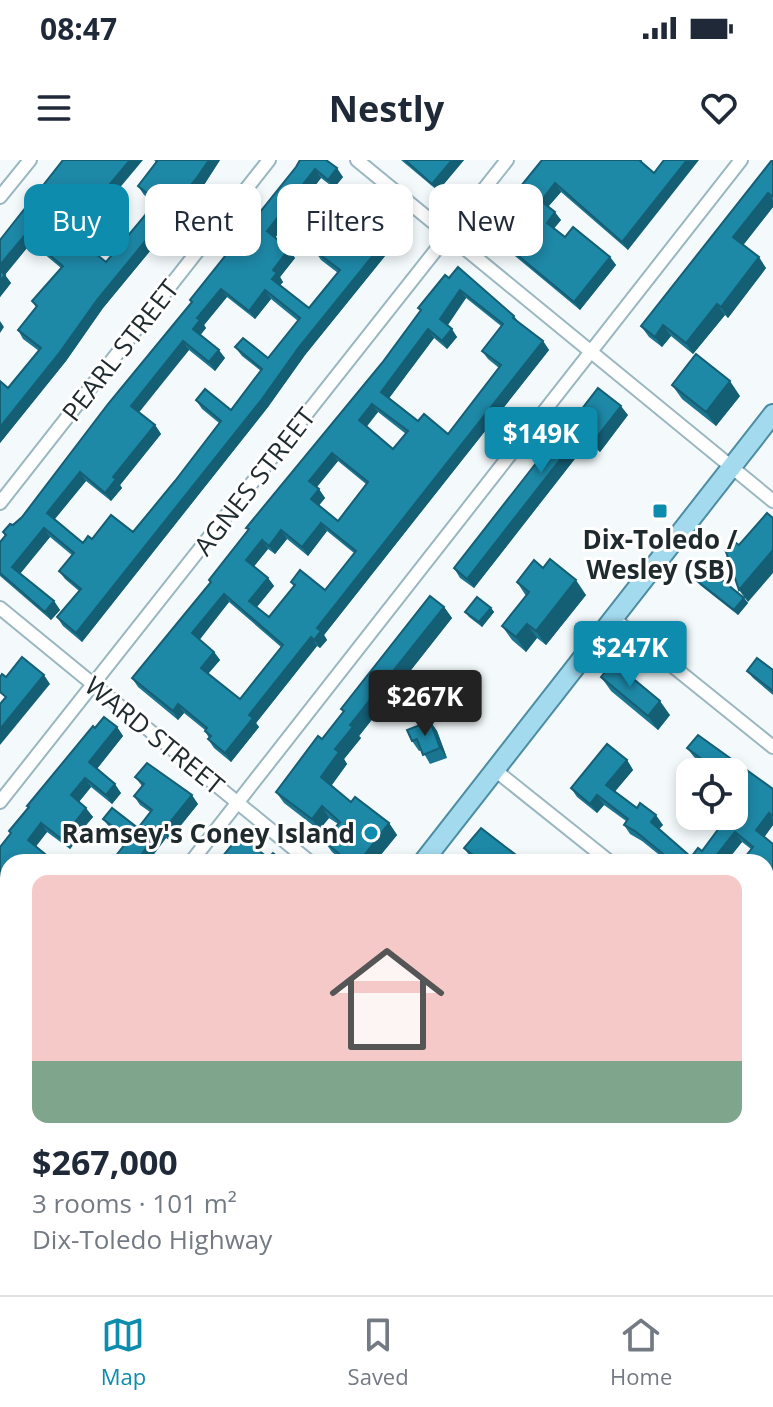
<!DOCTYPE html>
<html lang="en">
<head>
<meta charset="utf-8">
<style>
	:root { --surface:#fff; --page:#f6f6f7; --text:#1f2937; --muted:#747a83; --line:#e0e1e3; --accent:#0e8cad }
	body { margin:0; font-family:"Open Sans",sans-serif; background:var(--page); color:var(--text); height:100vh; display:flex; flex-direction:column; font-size:30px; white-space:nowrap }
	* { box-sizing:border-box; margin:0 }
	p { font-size:26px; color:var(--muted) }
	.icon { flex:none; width:44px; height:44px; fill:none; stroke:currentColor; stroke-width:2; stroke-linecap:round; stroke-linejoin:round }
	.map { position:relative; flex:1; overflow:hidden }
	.sheet { position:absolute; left:0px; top:694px; width:774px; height:442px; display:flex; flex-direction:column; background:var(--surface); border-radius:24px 24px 0 0; box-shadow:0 4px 12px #0003 }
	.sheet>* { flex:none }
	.guide { position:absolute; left:24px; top:24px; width:726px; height:72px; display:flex; gap:16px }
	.tools { position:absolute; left:676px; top:598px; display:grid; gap:16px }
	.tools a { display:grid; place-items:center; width:72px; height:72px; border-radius:16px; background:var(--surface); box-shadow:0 4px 12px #0003; font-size:40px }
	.price { position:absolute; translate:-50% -68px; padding:0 18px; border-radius:8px; background:var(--accent); color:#fff; font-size:26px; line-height:52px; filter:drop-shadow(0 2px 4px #0008) }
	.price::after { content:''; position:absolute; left:50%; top:48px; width:24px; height:18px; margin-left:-12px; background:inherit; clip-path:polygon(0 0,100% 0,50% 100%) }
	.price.on { background:#222; color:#fff }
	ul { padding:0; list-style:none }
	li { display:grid; align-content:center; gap:16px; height:424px; padding:0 32px }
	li+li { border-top:2px solid var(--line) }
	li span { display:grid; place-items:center; height:248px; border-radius:16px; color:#555 }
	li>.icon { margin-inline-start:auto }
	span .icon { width:144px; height:144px; fill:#fffc; stroke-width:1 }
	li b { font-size:34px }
	.tag { padding:0 28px; border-radius:16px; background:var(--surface); box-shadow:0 4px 12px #0003; font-size:28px; line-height:72px }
	.tag.on { background:var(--accent); color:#fff }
	.status { display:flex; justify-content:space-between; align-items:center; height:56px; padding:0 40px; background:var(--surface); direction:ltr }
	.status svg { height:22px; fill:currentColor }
	header { display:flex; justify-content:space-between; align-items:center; height:104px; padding:0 32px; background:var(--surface); font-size:36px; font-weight:700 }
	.tabs { display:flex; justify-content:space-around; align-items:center; height:112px; border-top:2px solid var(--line); background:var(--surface); font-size:22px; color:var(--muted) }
	.tabs a { display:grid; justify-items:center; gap:4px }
	.tabs .on { color:var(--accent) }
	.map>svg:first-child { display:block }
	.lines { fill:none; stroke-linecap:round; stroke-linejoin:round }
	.street-casing { stroke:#9ab6c0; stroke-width:16 }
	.primary-casing { stroke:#4c8da3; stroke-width:22 }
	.street { stroke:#fff; stroke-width:12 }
	.primary { stroke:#a3daee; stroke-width:18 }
	.wall { fill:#1a7590; fill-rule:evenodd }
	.shaded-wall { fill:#155f75 }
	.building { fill:#1e88a7; stroke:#155f75; stroke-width:2; fill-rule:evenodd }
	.poi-dot { fill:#0e8cad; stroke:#fff; stroke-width:3 }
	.labels { text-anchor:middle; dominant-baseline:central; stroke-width:6; stroke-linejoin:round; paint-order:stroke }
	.street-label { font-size:26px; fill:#1f2a2e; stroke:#fff }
	.poi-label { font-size:26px; font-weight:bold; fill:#1f2a2e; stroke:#fff }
</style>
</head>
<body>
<div class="status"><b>08:47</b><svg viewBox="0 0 49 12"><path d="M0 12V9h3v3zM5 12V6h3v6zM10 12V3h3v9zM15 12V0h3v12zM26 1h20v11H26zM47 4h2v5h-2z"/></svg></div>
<header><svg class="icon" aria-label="menu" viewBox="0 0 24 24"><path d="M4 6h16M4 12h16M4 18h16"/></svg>Nestly<svg class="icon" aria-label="heart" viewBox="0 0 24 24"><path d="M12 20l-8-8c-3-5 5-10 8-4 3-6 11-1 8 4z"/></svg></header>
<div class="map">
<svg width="773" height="1135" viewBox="0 0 773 1135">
	<rect width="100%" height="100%" fill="#f4fafc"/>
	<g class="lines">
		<defs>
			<g id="street">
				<path d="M357,0L773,341"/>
				<path d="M0,37L30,0"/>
				<path d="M0,343L269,0"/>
				<path d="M0,448L310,702"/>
				<path d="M613,458L773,587"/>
				<path d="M495,610L610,702"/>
				<path d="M0,642L507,0"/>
				<path d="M191,702L741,0"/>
				<path d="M766,830L773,835"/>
				<path d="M0,946L8,935"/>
				<path d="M766,1075L773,1080"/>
				<path d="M225,1128L233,1135"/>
				<path d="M529,1128L538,1135"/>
			</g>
			<g id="primary">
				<path d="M423,702L773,254"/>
				<path d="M42,1135L52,1128"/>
				<path d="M100,1135L108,1128"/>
			</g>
		</defs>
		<use href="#street" class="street-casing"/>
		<use href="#primary" class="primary-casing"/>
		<use href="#street" class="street"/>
		<use href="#primary" class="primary"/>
	</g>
	<g class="wall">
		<path d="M63,0L97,55L77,38L64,54L56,47L44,61L51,70L48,74L71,93L106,102L155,43L144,35L138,26L157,3L154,0H220L202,28L103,148L66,201L0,283V221L8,228L39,191L23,179L18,170L36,147L32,141L61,108L31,83L5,115L11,123L0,137V80Z"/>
		<path d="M300,0L343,17L334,28L321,18L299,46L320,67L311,78L288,61L275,78L295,98L280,117L283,122L280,125L309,148L338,113L321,100L315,91L362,68L396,67L402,75L305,195L268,247L82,482L63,466L57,457L79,431L65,419L59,411L73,396L50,377L20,414L54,441L60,450L51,460L0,416V382L5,376L3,372L22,357L192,142L190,140L296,7ZM227,137L255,159L271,139L298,161L268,198L235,187L242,196L261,211L231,250L196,240L202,249L219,263L175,321L133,372L92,379L83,383L55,359L86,321L111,341L122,328L120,325L161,274L155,265L138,252L189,190L215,211L225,198L200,175L206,168L204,165Z"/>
		<path d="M401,0H464L438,31Z"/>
		<path d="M542,0H642L628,90L561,32L548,47L561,60L554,68L565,77L610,97L616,105L580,150L492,77L486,69Z"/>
		<path d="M773,0V47L743,85L766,108L728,158L725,155L693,194L671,176L662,187L649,177L641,166Z"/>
		<path d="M449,118L514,156L520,164L543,181L549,190L324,475L327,480L320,488L317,486L256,563L259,567L231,602L214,588L208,579L209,578L205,571V570L184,553L178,560L138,527L132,518L210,423L209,420L248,370L246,368L382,203L421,151L418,148ZM466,138L501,166L482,191L488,199L499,208L448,274L418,261L389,238L434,178L447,189L457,177L447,165ZM378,252L406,274L393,289L366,266ZM338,301L366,324L338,361L319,345L325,338L317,327ZM327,371L354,393L325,430L291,422L294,427L269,457L257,447L274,426L268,418L254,406L268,389L275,394L287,379L308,396ZM229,442L281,487L240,539L208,514L220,500L214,492L199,479Z"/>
		<path d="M672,225L740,236L716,266L682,239Z"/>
		<path d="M628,255L600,292L588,282L474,428L460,418L454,408L564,272Z"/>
		<path d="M543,408L586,435L546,485L537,478L526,492L512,480L502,466L526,436L517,422Z"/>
		<path d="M696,420L744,438L748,443L738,455L700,425Z"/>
		<path d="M444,447L452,458L359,576L361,578L344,599L347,604L331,626L351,642L389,663L397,675L375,702H344L332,692L324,681L338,664L329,658L319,670L284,643L276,632L322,579L343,552L341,549Z"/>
		<path d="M491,448L494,452L482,467L469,457L465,452Z"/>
		<path d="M773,510V535L753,518L747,511Z"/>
		<path d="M601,517L670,555L658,570L611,531Z"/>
		<path d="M430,561L437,571L447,598L430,604L422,590L419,591L412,581Z"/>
		<path d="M117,567L123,576L97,609L121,633L112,644L91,627L79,642L93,657L75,678L77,680L70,689L47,672L36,686L8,702V736L2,743L0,741V687L11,674L9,671L95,568Z"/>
		<path d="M687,588L773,629V665L764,677L773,684V787L766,781V746L773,737L766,732V702L751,689L742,682L726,702H668L642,681L630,674L624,665L626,661L604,645L597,653L577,637L571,628L627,600L633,610L615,631L637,648L663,665L659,669L691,697L702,691L738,642L734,637V631L736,629L734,628V612H713L694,597Z"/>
		<path d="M135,617L198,644L169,680L166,678L148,702H111L127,682L110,668L103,659L138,668L150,652L140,645L134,636L142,626Z"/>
		<path d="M464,688L525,702H474Z"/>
		<path d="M0,769L8,775V799L0,792Z"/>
		<path d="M766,1002L773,1007V1030L766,1025Z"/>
		<path d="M286,1128H317L325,1135H294Z"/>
		<path d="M593,1128H625L633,1135H601Z"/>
		<path d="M654,1128H681L684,1132L681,1135H663Z"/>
	</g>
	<g class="shaded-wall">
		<path d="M130,0H143L97,55L91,47Z"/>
		<path d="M209,0H220L202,28L103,148L66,201L0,283V267L97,140Z"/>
		<path d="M452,0H464L438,31L432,24Z"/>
		<path d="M687,0H699L628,90L622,82Z"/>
		<path d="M337,8L343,17L334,28L328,20Z"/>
		<path d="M315,9L321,18L297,49L291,40Z"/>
		<path d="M555,23L561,32L546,49L541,41Z"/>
		<path d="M71,30L77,38L64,54L58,45Z"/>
		<path d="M768,33L773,41V47L741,88L733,77Z"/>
		<path d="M50,38L56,47L42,63L36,55Z"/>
		<path d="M282,52L288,61L273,80L267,71Z"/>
		<path d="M555,52L561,60L552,71L547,63Z"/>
		<path d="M314,58L320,67L311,78L305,70Z"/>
		<path d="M45,62L51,70L46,76L40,68Z"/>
		<path d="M396,67L402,75L305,195L268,247L82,482L76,473L299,187Z"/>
		<path d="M25,75L31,83L3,117L0,112V105Z"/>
		<path d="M289,89L295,98L280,117L283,122L278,128L272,119L273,110Z"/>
		<path d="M610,97L616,105L580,150L574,142Z"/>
		<path d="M759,97L766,108L728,158L721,147Z"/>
		<path d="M5,115L11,123L0,137V121Z"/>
		<path d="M221,129L227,137L204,165L206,168L199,177L193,169L197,158Z"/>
		<path d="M265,130L271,139L255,159L249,151Z"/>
		<path d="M460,130L466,138L446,168L440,159Z"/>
		<path d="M717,144L725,155L693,194L686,183Z"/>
		<path d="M0,161L4,167L0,173Z"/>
		<path d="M663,165L671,176L662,187L655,177Z"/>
		<path d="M428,169L434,178L387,241L381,232Z"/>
		<path d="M452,169L457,177L447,189L442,181Z"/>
		<path d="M183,181L189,190L137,255L131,246Z"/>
		<path d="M543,181L549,190L324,475L327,480L320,488L314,480L317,468Z"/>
		<path d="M219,190L225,198L215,211L209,202Z"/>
		<path d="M730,221L740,236L716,266L706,252Z"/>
		<path d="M372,244L378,252L365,269L359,260Z"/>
		<path d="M621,246L628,255L600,292L593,282Z"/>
		<path d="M155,265L161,274L120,325L122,328L111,341L105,333L113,317Z"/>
		<path d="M581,273L588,282L474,428L467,419Z"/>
		<path d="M332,293L338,301L315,329L309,321Z"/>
		<path d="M80,312L86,321L53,361L47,353Z"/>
		<path d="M319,329L325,338L317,348L311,339Z"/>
		<path d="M321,363L327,371L308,396L302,387Z"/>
		<path d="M44,368L50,377L18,416L12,407Z"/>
		<path d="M281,370L287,379L275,394L269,386Z"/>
		<path d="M262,380L268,389L252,409L246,400Z"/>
		<path d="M773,390V413L748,442L739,430Z"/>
		<path d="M268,418L274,426L255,449L249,441Z"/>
		<path d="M576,420L586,435L546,485L536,471Z"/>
		<path d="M224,434L229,442L198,482L192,473Z"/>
		<path d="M744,438L748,443L738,455L734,450Z"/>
		<path d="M54,441L60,450L51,460L45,452Z"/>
		<path d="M444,447L452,458L359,576L361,578L344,599L347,604L329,629L321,617L335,589L350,565Z"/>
		<path d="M491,448L494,452L482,467L479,462Z"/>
		<path d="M527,464L537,478L526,492L516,477Z"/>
		<path d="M311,477L317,486L256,563L259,567L231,602L225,593L249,555Z"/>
		<path d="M214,492L220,500L206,516L201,508Z"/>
		<path d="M44,515L50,524L0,585V569Z"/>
		<path d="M660,541L670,555L658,570L648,556Z"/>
		<path d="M178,544L184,553L178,560L173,551Z"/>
		<path d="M430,561L437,571L447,598L440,588Z"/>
		<path d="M117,567L123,576L95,611L89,602Z"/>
		<path d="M627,600L633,610L613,634L606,625Z"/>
		<path d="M85,618L91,627L77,644L71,635Z"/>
		<path d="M115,624L121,633L112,644L106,635Z"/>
		<path d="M192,635L198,644L169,680L163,671Z"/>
		<path d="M597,635L604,645L597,653L590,644Z"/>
		<path d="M322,646L329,658L319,670L312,659Z"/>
		<path d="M86,648L93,657L75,678L77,680L70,689L64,681L69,670Z"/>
		<path d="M769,653L773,659V665L763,679L756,670Z"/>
		<path d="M656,655L663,665L657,671L651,662Z"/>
		<path d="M41,663L47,672L34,689L28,680Z"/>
		<path d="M389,663L397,675L375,702H359Z"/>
		<path d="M160,669L166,678L148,702H136Z"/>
		<path d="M735,672L742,682L726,702H711Z"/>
		<path d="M8,719V736L2,743L0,740V729Z"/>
		<path d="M8,866V882L0,891V875Z"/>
		<path d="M773,905V921L766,930V914Z"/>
		<path d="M8,1033V1059L0,1069V1042Z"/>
		<path d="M766,1117L771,1125L763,1135H760L756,1129L757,1128H766Z"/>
		<path d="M674,1128H681L684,1132L681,1135H668Z"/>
		<path d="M744,1128H751L754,1131L751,1135H738Z"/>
	</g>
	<g class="building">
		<path d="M63,0H130L91,47L71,30L58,45L50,38L36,55L45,62L40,68L71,93L80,81L106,102L157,41L138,26L158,0H209L196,19L97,140L60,192L0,267V221L8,228L41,188L18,170L37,146L32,141L63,106L25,75L0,105V80Z"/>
		<path d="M300,0H326L337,8L328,20L315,9L291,40L314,58L305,70L282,52L267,71L289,89L273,110L277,113L272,119L309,148L340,110L315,91L342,52L362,68L377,51L396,67L299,187L262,239L76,473L57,457L81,429L59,411L74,393L44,368L12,407L54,441L45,452L0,413V382L6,375L3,372L10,364L13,365L22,357L108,244L192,142L190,140L296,7ZM221,129L249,151L265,130L300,158L268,198L243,178L235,187L262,209L231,250L205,229L196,240L221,261L175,321L133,372L111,355L92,379L88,376L83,383L47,353L80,312L105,333L116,319L113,317L155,265L131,246L183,181L209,202L219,190L193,169L200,160L197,158Z"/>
		<path d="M405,0H452L432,24Z"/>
		<path d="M542,0H639L654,13L664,0H687L622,82L555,23L541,41L555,52L547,63L565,77L573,67L610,97L574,142L486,69Z"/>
		<path d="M772,0H773V37L768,33L733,77L759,97L721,147L717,144L686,183L663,165L655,177L641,166Z"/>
		<path d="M458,107L514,156L513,158L543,181L317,468L321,471L314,480L311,477L249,555L253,558L225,593L208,579L211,576L205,571L207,568L178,544L173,551L132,518L211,422L209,420L249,369L246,368L382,203L421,150L418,148L445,115L449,118ZM460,130L503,164L482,191L501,205L448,274L424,254L418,261L381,232L428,169L442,181L452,169L440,159ZM372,244L408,271L393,289L359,260ZM332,293L368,322L338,361L311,339L319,329L309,321ZM321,363L356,391L325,430L300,410L291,422L295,425L269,457L249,441L268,418L246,400L262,380L269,386L281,370L302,387ZM224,434L283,485L240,539L201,508L214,492L192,473Z"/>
		<path d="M0,110L5,115L0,121Z"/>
		<path d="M696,194L730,221L706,252L672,225Z"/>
		<path d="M598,228L621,246L593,282L581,273L467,419L454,408L562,270L564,272Z"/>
		<path d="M767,353L773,358V390L739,430L725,389L732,380L739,385Z"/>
		<path d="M550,399L576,420L536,471L527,464L516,477L502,466L529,432L517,422L534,400L543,408Z"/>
		<path d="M706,407L744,438L734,450L696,420Z"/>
		<path d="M430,436L444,447L350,565L353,567L335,589L339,592L321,617L351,642L355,637L389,663L359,702H349L324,681L340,662L322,646L312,659L276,632L318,576L322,579L344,551L341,549Z"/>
		<path d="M477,437L491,448L479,462L465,452Z"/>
		<path d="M22,497L44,515L0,569V544L6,537L0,532V517L2,514L6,517Z"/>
		<path d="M757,498L773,510V531L747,511Z"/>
		<path d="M613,502L660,541L648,556L601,517Z"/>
		<path d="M104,557L117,567L89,602L115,624L106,635L85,618L71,635L86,648L69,670L71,672L64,681L41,663L28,680L51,699L49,702H8V719L0,729V687L11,673L9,671L29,647L27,646L93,566L95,568Z"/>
		<path d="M430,561L440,588L423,595L417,579L412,581L407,570Z"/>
		<path d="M698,575L773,629V656L769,653L756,670L773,684V733L766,728V702H741L753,687L735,672L711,702H673L635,671L624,665L628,659L597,635L590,644L571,628L607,584L627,600L606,625L637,648L640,643L656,655L651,662L691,697L698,688L702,691L728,656H734V647L740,640L734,635V631L738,626L734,623V612H719L687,588Z"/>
		<path d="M147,603L192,635L163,671L160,669L136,702H111L129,679L103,659L112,648L138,668L152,650L134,636L144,624L135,617Z"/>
		<path d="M481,668L525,702H476L478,699L464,688Z"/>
		<path d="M240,675L268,698L273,693L284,702H218Z"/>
		<path d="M773,737V783L766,777V746Z"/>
		<path d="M0,769L8,775V795L0,789Z"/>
		<path d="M8,824V866L0,875V834Z"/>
		<path d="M766,873L773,879V905L766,914Z"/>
		<path d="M766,954L773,960V981L766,975Z"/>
		<path d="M766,1002L773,1007V1026L766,1021Z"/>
		<path d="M0,1019L8,1026V1033L0,1042Z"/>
		<path d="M153,1128H189L198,1135H161Z"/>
		<path d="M290,1128H317L325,1135H298Z"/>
		<path d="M353,1128H472L480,1135H348Z"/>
		<path d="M597,1128H625L633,1135H605Z"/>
		<path d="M658,1128H674L668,1135Z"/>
		<path d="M724,1128H744L738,1135H718Z"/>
	</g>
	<g class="poi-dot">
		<rect x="652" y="343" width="16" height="16" rx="4"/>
		<circle cx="371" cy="673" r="8"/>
	</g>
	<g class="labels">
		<g class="street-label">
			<text transform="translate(120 190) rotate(-52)">PEARL STREET</text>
			<text transform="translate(254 321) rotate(-52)">AGNES STREET</text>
			<text transform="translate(155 575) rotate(39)">WARD STREET</text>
		</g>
		<g class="poi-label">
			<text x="660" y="379">Dix-Toledo /<tspan x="660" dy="30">Wesley (SB)</tspan></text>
			<text x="355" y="673" text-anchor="end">Ramsey's Coney Island</text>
		</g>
	</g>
</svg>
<div class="tools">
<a><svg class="icon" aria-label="locate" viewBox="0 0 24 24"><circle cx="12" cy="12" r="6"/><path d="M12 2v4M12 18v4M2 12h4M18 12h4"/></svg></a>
</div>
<b class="price" style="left:541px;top:315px">$149K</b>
<b class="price" style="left:630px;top:529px">$247K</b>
<b class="price on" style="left:425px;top:578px">$267K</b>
<div class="guide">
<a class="tag on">Buy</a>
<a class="tag">Rent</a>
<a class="tag">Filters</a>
<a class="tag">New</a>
</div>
<section class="sheet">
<ul>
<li><span style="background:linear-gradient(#f6c9c9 75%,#7fa58c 0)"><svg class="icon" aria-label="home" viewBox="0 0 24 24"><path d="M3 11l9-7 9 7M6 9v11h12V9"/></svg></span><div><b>$267,000</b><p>3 rooms · 101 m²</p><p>Dix-Toledo Highway</p></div></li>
</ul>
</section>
</div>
<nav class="tabs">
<a class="on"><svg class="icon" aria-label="map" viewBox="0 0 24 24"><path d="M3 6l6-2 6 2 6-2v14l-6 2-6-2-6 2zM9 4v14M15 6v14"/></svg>Map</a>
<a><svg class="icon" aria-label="saved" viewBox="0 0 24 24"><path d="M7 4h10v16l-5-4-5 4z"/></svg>Saved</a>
<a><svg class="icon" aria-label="home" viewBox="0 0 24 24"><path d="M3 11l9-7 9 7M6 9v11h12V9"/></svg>Home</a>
</nav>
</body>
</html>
